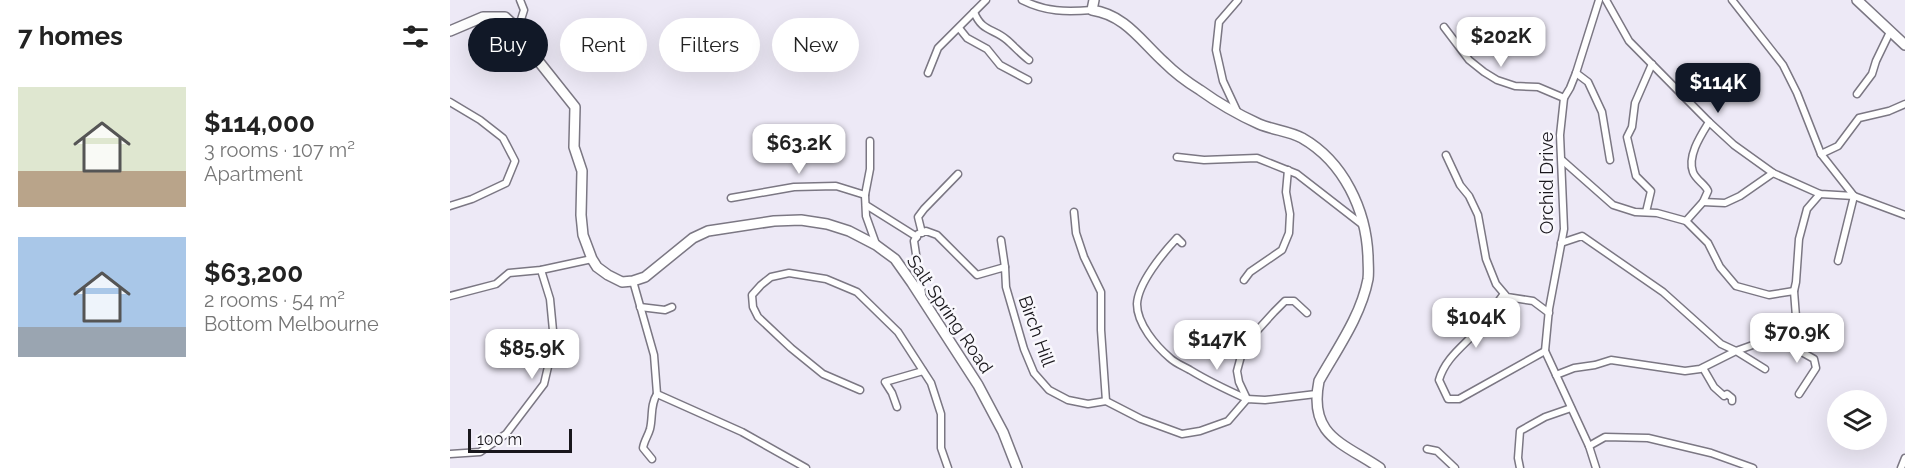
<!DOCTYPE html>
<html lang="en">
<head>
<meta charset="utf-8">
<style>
	:root { --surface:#fff; --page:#f2f2f2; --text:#222; --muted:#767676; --accent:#111827 }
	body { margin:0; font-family:Raleway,sans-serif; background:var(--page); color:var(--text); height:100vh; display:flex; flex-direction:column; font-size:22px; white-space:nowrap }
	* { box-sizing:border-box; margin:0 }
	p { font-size:20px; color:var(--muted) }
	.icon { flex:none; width:33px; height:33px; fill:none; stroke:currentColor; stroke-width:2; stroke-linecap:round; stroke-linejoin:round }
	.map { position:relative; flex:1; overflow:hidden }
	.sheet { display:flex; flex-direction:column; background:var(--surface); width:450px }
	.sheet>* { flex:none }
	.banner { position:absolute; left:18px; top:18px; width:570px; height:54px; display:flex; gap:12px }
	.tools { position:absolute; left:1377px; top:390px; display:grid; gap:12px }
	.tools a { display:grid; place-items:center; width:60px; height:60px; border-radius:50%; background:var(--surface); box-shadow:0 6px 24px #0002; font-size:30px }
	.scale { position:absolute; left:18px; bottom:15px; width:104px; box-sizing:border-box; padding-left:6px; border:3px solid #19171c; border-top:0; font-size:16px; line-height:21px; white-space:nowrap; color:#19171c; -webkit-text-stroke:4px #f9f8fd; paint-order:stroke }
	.price { position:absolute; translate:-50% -51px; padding:0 14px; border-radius:12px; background:#fff; color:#222; font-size:20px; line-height:39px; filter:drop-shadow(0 2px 3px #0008) }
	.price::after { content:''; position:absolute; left:50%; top:36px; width:18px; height:14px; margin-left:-9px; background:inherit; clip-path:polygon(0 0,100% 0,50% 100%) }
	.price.current { background:var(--accent); color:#fff }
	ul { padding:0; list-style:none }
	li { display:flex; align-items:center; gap:18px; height:150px; padding:0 18px }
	li span { display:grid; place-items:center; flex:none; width:168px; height:120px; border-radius:0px; color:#555 }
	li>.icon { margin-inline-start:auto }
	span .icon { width:72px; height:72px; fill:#fffc; stroke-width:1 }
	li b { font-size:26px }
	h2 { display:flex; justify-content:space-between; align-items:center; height:72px; padding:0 18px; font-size:26px }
	.pill { padding:0 21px; border-radius:27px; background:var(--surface); box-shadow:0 6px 24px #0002; font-size:21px; line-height:54px }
	.pill.current { background:var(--accent); color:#fff }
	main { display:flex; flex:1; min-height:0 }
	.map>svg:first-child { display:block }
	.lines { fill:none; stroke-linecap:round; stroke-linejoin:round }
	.street-casing { stroke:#7b7783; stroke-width:9 }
	.secondary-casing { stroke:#7b7783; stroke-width:12 }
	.street { stroke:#fff; stroke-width:6 }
	.secondary { stroke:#fff; stroke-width:9 }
	.labels { text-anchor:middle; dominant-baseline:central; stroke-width:5; stroke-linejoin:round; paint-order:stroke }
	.street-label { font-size:18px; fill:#19171c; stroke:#f9f8fd }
</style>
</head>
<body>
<main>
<section class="sheet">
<h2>7 homes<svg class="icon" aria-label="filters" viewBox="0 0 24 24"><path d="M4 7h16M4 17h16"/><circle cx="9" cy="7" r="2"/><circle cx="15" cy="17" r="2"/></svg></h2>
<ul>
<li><span style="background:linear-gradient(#dfe7d0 70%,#b9a48a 0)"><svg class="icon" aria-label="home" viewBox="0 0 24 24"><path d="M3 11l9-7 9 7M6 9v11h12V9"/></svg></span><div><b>$114,000</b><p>3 rooms · 107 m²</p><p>Apartment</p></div></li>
<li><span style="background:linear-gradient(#a9c7e8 75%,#9aa5b1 0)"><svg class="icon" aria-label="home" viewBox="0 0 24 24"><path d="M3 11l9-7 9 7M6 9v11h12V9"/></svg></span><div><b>$63,200</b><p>2 rooms · 54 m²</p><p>Bottom Melbourne</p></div></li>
</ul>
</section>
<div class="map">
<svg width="1455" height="468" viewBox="0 0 1455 468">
	<rect width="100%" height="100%" fill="#ede9f6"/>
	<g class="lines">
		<defs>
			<g id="street">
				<path d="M572,0C596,12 616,12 642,10"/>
				<path d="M1156,0L1179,41L1259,122L1284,145L1323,173L1370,194L1404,196L1455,215"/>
				<path d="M1282,0L1333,65L1347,93L1371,154L1404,196"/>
				<path d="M524,12C532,32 543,28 557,40C565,47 571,54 579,60"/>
				<path d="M994,27L1019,60L1034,72L1047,80L1065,86L1088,87L1114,98"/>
				<path d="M509,28L517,38L537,49L550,65L578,80"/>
				<path d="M68,29L74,10L70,0"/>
				<path d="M478,73L488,48L536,0"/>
				<path d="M1126,73L1138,82L1152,112L1160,160"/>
				<path d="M1407,94L1422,74L1426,61L1440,32"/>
				<path d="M1235,97L1251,76L1254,68"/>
				<path d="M0,102L30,120L53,138L65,161L56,183L22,199L0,206"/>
				<path d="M787,111L773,81L766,50L769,22L788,0"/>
				<path d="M420,141V169L415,195L416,216L426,244"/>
				<path d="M1371,154L1388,146L1409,118L1439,111L1455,104"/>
				<path d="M996,155L1010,185L1019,196L1028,215L1036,259L1046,284L1057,297L1083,301L1099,313"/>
				<path d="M727,157L754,160L807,158L847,174L914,226"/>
				<path d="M1112,160L1163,205L1185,212L1207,213L1236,221L1258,243L1270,267L1286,286L1319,295L1344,291"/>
				<path d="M281,198L344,187L386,186L415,195"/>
				<path d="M1253,202L1275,203L1290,196L1323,173"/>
				<path d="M416,205L467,237"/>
				<path d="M624,212L626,233L634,257L651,292V330L656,401"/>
				<path d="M1196,212L1201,191L1186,176L1177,137L1182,127L1185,103L1202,64"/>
				<path d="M1236,221L1253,202L1258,191C1255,184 1246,180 1243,172C1237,156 1251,135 1259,122"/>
				<path d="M472,233L468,217L474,209L508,174"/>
				<path d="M551,240L555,267"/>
				<path d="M732,243L727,238C713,253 688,283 687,304C687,324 706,346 720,358C725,363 733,366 740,370C758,381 777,390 797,399L789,382L787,371L794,345L824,312L835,301H844L857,313"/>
				<path d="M1111,243L1132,236L1213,292L1271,344L1286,351L1325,337L1364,359L1366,368L1349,394"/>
				<path d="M1388,261L1404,196"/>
				<path d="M794,280L800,272L832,250L839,233L840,214L836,192L838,170"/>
				<path d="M183,281L204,355L207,394L292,432L356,468"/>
				<path d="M472,294L464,241L468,234L476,231L487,235L527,275L555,267L556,287L574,349L584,373L599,390L618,400L638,404L656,401L691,419L732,434L750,431L778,421L797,399L815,400L866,394"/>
				<path d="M1054,294C1044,306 1037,321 1026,332C1012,347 995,359 989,380L998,399H1009L1095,351"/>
				<path d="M0,296L46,284L59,273L91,270L142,259"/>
				<path d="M190,307L215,310L222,307"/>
				<path d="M1342,346L1346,317L1344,291L1346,282L1349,239L1357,209L1370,194"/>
				<path d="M1253,368L1264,387L1274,396L1277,394L1282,398V401"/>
				<path d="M1106,375L1124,368L1145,365L1161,360L1235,371L1250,369L1286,351L1315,369"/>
				<path d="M410,390L373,374L341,348L308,317L303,307L302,295L311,285L321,277L339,273L376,279L407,292L448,332L481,383L491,414V448L498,468"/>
				<path d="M447,407L442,393L435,382L473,371"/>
				<path d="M1139,446L1155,437L1198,438L1261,453L1303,468"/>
				<path d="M977,449L987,451L1005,468"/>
				<path d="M0,454L30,452L56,434L94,384L104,341L100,299L91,270"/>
				<path d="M202,459L193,448C194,441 198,436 200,429C203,417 200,405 207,394"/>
				<path d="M1070,468L1068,458L1070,431L1095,417L1121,408"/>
				<path d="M1146,468L1139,446L1095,351L1099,309L1114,229L1110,135L1114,98L1120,88L1126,73L1149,0"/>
				<path d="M1451,468L1455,458"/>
			</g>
			<g id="secondary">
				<path d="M644,0L642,10C675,15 691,41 714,62C725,73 737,82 750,90C768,103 789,115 809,124C823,130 839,131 852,138C894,162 916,210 918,256C918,264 919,272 918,279C911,316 887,349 869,381C858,436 893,443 930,468"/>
				<path d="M1407,0L1455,45"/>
				<path d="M0,31L33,17H55L68,29L90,63L125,107L124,147L132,171L131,215L133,235L142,259L147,267L158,275L172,282L183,281L195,277L243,238L258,231L324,221L351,220L377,224L399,231L426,245L445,259L462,283L528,385L553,432L567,468"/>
			</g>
		</defs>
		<use href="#street" class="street-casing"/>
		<use href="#secondary" class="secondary-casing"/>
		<use href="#street" class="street"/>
		<use href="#secondary" class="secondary"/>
	</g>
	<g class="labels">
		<g class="street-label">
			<text transform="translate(1096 183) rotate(-90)">Orchid Drive</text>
			<text transform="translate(500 314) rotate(56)">Salt Spring Road</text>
			<text transform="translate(587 331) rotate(70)">Birch Hill</text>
		</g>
	</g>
</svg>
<div class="tools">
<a><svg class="icon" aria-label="layers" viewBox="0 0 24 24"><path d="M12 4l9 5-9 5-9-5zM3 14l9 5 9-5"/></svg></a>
</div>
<div class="scale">100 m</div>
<b class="price" style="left:1051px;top:68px">$202K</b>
<b class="price current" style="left:1268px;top:114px">$114K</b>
<b class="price" style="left:349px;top:175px">$63.2K</b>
<b class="price" style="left:1026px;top:349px">$104K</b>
<b class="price" style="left:1347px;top:364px">$70.9K</b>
<b class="price" style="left:767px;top:371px">$147K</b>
<b class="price" style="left:82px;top:380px">$85.9K</b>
<div class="banner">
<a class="pill current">Buy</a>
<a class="pill">Rent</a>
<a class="pill">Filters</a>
<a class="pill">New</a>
</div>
</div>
</main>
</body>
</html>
